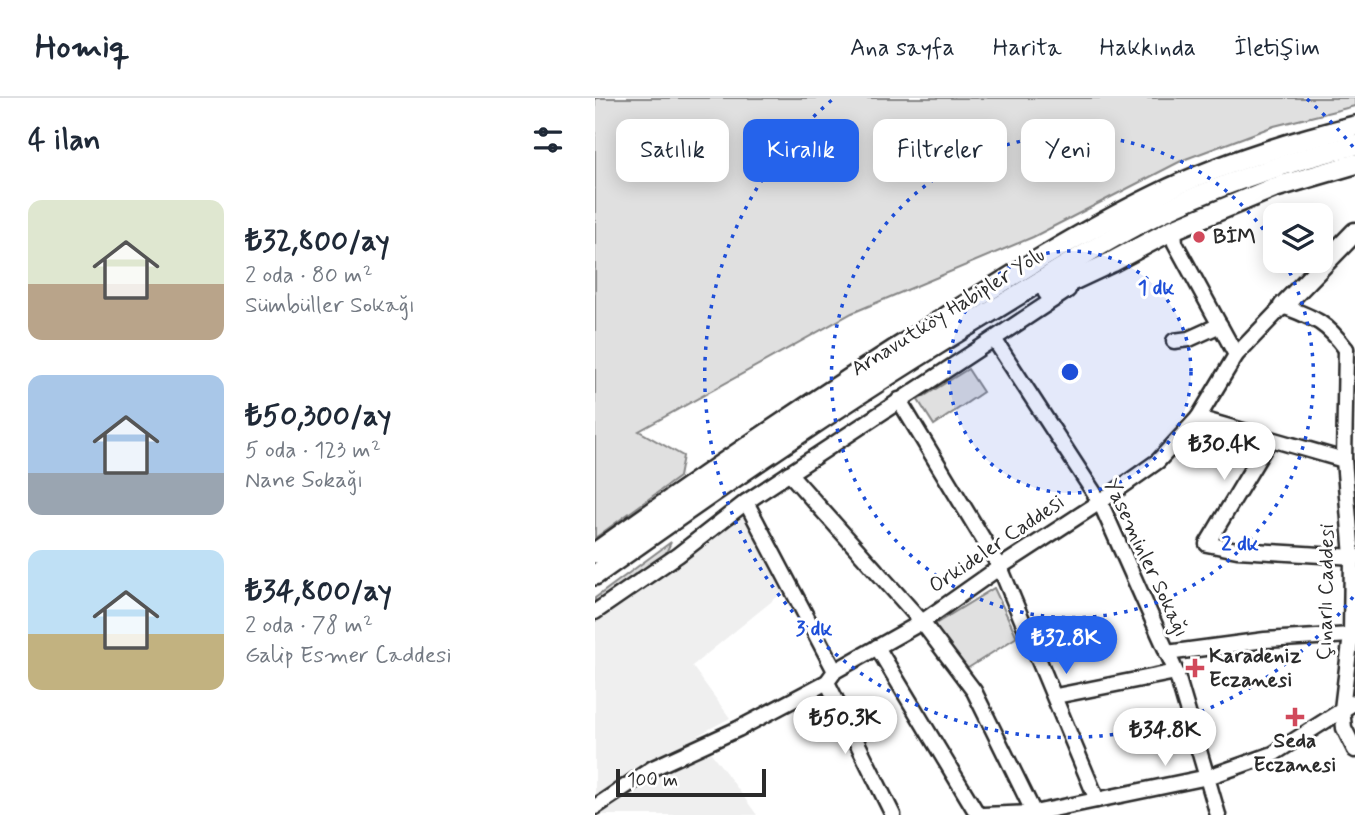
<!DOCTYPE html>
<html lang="tr">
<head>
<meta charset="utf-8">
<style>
	:root { --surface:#fff; --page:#f2f2f3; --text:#1f2937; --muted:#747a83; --line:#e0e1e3; --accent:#2563eb }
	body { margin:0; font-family:Mynerve,sans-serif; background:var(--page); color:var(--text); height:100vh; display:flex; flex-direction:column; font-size:26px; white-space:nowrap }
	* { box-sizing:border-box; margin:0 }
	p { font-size:23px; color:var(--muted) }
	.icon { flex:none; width:38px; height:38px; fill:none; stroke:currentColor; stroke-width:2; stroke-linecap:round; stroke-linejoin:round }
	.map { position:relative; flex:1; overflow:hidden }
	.panel { display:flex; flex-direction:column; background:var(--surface); width:595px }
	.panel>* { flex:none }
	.banner { position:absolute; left:21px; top:21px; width:634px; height:63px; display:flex; gap:14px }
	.fabs { position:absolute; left:668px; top:105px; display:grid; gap:14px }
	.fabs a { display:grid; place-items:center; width:70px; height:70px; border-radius:14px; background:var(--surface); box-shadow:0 4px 18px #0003; font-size:35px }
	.scale { position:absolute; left:21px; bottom:18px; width:150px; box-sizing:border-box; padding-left:7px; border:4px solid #2b2b2b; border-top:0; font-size:19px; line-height:24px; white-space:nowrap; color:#2b2b2b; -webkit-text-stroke:5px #fff; paint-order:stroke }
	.price { position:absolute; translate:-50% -60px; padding:0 16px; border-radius:24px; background:#fff; color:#222; font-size:23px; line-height:46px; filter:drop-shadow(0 2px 4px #0008) }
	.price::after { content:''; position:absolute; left:50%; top:42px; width:21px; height:16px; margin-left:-10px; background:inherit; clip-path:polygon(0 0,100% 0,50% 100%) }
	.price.on { background:var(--accent); color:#fff }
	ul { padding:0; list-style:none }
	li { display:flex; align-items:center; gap:21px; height:175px; padding:0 28px }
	li span { display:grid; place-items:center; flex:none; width:196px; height:140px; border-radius:14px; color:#555 }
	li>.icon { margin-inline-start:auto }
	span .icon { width:84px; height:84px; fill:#fffc; stroke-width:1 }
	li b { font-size:30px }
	h2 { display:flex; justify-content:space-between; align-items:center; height:84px; padding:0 28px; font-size:30px }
	.chip { padding:0 24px; border-radius:14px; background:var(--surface); box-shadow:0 4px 18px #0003; font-size:24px; line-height:63px }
	.chip.on { background:var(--accent); color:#fff }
	header { display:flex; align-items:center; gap:42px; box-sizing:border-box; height:98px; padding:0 35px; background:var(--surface); border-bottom:2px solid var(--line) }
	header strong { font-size:33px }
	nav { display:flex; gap:38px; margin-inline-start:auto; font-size:24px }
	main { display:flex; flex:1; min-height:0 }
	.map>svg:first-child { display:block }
	.built { fill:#efefef }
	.green { fill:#e0e0e0; stroke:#868686; stroke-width:2 }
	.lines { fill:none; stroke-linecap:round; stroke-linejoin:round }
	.minor-casing { stroke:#2b2b2b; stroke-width:19 }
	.major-casing { stroke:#2b2b2b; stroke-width:23 }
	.highway-casing { stroke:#2b2b2b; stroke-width:24 }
	.minor { stroke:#fff; stroke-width:14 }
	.major { stroke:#fff; stroke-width:18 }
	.highway { stroke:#fff; stroke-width:19 }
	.ring { fill:none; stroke:#1d4ed8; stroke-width:3.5; stroke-dasharray:3.5 7 }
	.poi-dot { fill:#d1495b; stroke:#fff; stroke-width:2.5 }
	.labels { text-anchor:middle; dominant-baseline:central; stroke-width:6; stroke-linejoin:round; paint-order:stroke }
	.poi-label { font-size:21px; font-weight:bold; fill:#2b2b2b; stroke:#fff; text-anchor:start }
	.street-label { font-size:21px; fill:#2b2b2b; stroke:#fff }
	.centre { fill:#1d4ed8; stroke:#fff; stroke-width:3.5 }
	.ring-label { font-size:21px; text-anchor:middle; font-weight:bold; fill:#1d4ed8; stroke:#fff; stroke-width:6; stroke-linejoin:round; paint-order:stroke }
</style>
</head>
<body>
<header>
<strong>Homiq</strong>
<nav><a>Ana sayfa</a><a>Harita</a><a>Hakkında</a><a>İletişim</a></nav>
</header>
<main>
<section class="panel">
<h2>4 ilan<svg class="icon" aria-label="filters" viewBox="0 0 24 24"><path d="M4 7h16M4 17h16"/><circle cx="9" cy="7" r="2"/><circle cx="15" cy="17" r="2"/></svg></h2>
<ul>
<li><span style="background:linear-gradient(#dfe7d0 60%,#b9a48a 0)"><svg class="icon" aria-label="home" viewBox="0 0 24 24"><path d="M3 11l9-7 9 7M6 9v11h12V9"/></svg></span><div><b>₺32,800/ay</b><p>2 oda · 80 m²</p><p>Sümbüller Sokağı</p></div></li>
<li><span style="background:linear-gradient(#a9c7e8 70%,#9aa5b1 0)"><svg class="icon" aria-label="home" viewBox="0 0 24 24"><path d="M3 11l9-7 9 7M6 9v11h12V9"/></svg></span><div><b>₺50,300/ay</b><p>5 oda · 123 m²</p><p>Nane Sokağı</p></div></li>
<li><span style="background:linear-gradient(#bfe0f5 60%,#c2b280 0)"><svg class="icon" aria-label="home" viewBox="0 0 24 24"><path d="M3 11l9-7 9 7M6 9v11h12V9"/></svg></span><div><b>₺34,800/ay</b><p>2 oda · 78 m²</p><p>Galip Esmer Caddesi</p></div></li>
</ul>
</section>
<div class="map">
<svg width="760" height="717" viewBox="0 0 760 717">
	<rect width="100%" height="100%" fill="#fff"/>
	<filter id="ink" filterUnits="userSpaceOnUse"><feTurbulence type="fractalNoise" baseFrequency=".0143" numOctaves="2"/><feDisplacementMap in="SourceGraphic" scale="14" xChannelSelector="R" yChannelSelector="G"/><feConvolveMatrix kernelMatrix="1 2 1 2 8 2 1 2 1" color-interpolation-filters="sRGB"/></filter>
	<g filter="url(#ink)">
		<path class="built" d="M149,410L193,490L97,568L135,620L103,637L162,717H0V525L6,518Z"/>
		<g class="green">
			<path d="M0,0H760V8L679,28L588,62L438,139L257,215L44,333L88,358L84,379L0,440Z"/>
			<path d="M373,271L388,294L339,327L323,302Z"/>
			<path d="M76,444L70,457L0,507V500Z"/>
			<path d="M399,490L422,539L370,572L337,528Z"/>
		</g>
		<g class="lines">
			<defs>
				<g id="minor">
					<path d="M579,131L580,145L641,257"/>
					<path d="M399,241L505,404L581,574L623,717"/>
					<path d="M579,243L594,241L625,227"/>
					<path d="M751,251L749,362L757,458L756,537L747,611L749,630L760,652"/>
					<path d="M304,302L405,469L502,702"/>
					<path d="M603,320L749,362"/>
					<path d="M675,341L612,446L642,452L760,459"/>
					<path d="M194,375L327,524L379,593L439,715"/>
					<path d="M151,404L240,573"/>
					<path d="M0,514L83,457L151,404L473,192"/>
					<path d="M282,549L383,717"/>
					<path d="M572,555L670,542L756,537"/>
					<path d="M232,584L298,717"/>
					<path d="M461,598L581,574"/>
					<path d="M0,709L58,670L143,631L232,584L240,573L327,524L405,469L505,404L563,363L603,320L641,257L688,208C719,220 730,223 751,251"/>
					<path d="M388,717L439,715L613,679L678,656L760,604"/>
				</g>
				<path id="major" d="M688,208L760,134"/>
				<g id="highway">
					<path d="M453,194L517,164L579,131L678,90L760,66"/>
					<path d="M0,455C112,375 225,298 342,225C413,180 485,134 561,97C624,66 692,45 760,28"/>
					<path d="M0,477C128,386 257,297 392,216C445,184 496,150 551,122C618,88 688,65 760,47"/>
				</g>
			</defs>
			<use href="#minor" class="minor-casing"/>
			<use href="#major" class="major-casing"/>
			<use href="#highway" class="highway-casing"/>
			<use href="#minor" class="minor"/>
			<use href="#major" class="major"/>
			<use href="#highway" class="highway"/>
		</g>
	</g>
	<circle cx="475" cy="274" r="121" fill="#1d4ed8" fill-opacity=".12"/>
	<g class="ring">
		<circle cx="475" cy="274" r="121"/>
		<path d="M690 165A241 241 0 1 1 680 148"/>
		<path d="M758 499A362 362 0 1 1 238 1M712 1A362 362 0 0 1 758 49"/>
	</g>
	<g class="poi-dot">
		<circle cx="604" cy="139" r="7"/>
		<path d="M596.5 559.5h7v7h7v7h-7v7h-7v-7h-7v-7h7z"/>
		<path d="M696.5 608.5h7v7h7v7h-7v7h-7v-7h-7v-7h7z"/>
	</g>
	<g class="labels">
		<g class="poi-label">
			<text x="618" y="139">BİM</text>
			<text x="614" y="558">Karadeniz<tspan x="614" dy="24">Eczanesi</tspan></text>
			<text x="700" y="643" text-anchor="middle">Seda<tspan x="700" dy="24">Eczanesi</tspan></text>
		</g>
		<g class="street-label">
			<text transform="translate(353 214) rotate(-32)">Arnavutköy Habipler Yolu</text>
			<text transform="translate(402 446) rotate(-34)">Orkideler Caddesi</text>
			<text transform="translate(551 460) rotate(65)">Yaseminler Sokağı</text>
			<text transform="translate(731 494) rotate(-89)">Çınarlı Caddesi</text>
		</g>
	</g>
	<circle cx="475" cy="274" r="10" class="centre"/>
	<g class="ring-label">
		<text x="561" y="196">1 dk</text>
		<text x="645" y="452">2 dk</text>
		<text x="219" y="537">3 dk</text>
	</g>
</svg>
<div class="fabs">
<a><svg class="icon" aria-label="layers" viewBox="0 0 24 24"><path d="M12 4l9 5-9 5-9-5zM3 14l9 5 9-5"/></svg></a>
</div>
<div class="scale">100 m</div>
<b class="price" style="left:629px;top:384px">₺30.4K</b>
<b class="price on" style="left:471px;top:578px">₺32.8K</b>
<b class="price" style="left:250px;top:658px">₺50.3K</b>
<b class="price" style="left:570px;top:670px">₺34.8K</b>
<div class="banner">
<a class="chip">Satılık</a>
<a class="chip on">Kiralık</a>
<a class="chip">Filtreler</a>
<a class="chip">Yeni</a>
</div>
</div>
</main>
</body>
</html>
